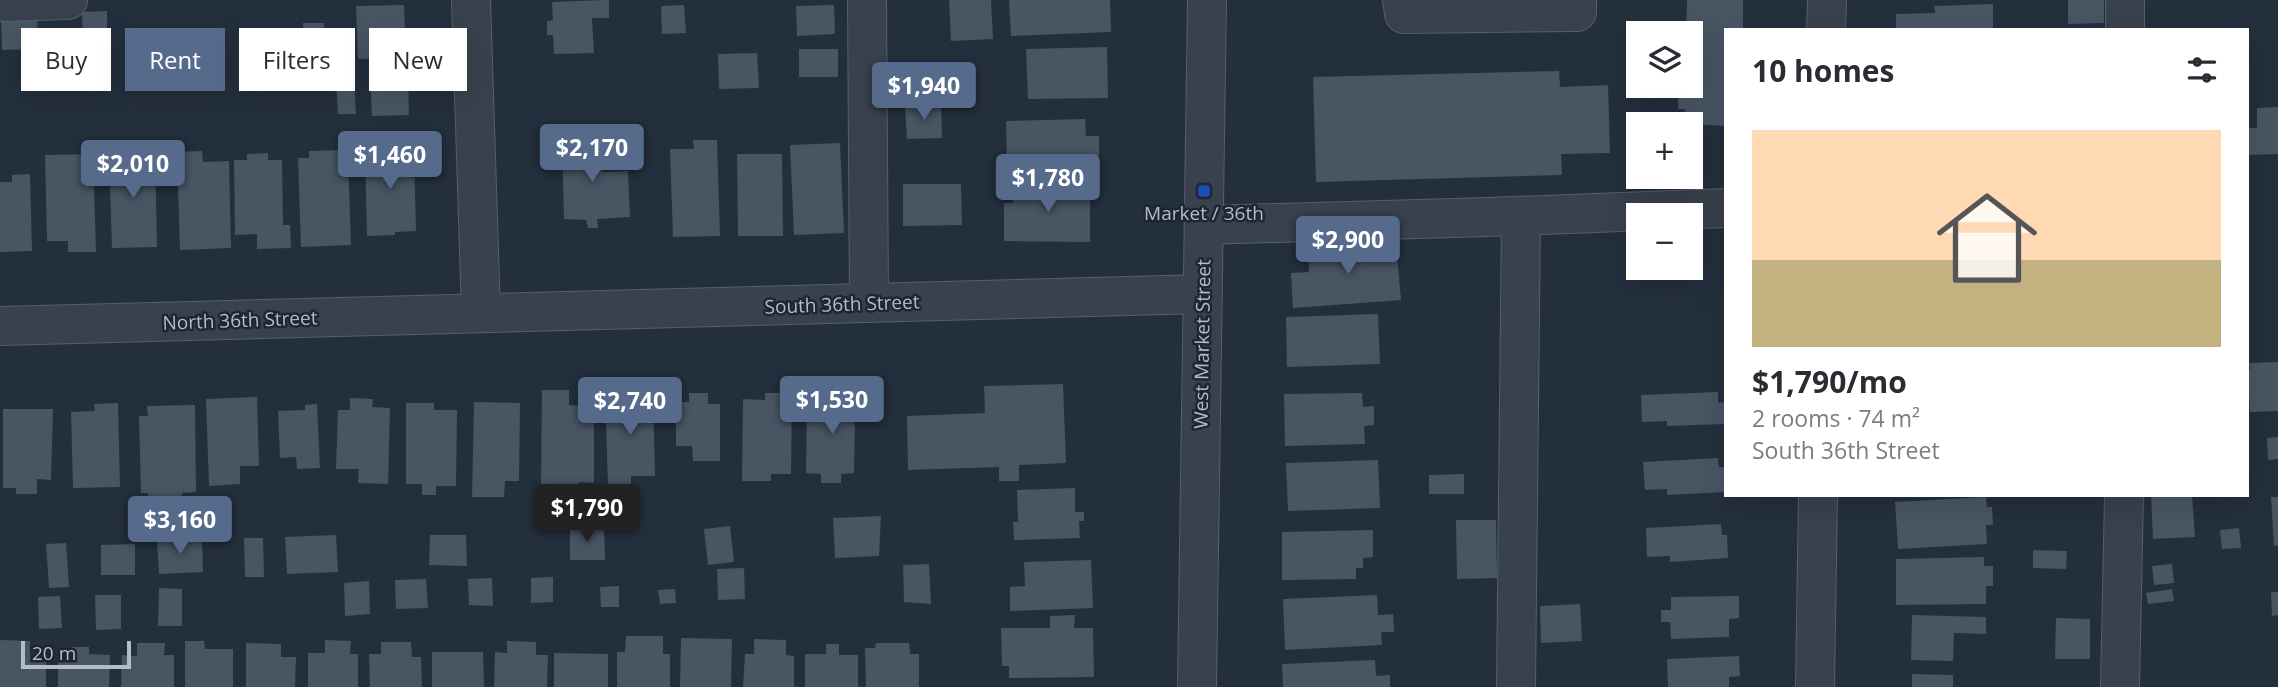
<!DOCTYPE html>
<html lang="en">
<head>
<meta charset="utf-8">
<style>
	:root { --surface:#fff; --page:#f7f7f7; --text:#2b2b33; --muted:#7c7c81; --line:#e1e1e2; --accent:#566a8b }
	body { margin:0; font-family:"Open Sans",sans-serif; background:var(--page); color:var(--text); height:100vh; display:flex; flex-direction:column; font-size:26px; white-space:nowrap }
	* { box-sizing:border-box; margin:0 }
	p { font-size:23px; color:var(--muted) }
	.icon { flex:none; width:38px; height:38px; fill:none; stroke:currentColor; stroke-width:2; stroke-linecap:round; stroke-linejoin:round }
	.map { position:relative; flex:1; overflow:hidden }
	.side { position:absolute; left:1724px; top:28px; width:525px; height:469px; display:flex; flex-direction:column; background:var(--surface); border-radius:0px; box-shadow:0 7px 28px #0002 }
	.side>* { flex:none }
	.guide { position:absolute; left:21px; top:28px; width:665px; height:63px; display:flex; gap:14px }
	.fabs { position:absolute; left:1626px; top:21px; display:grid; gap:14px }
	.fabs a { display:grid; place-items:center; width:77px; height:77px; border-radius:0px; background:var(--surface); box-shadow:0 7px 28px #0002; font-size:35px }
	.scale { position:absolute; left:21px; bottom:18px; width:110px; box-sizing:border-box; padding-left:7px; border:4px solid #b3bcc8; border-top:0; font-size:19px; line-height:24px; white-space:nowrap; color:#b3bcc8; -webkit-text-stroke:5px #1d2632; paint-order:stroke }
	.price { position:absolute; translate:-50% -60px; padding:0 16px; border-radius:7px; background:var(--accent); color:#fff; font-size:23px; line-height:46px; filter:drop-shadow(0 2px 4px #0008) }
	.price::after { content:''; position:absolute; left:50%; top:42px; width:21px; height:16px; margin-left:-10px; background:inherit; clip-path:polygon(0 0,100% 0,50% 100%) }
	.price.current { background:#222; color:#fff }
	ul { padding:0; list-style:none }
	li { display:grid; align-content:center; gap:14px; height:371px; padding:0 28px }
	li+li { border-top:2px solid var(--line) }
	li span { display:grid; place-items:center; height:217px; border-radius:0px; color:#555 }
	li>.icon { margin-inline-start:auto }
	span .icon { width:126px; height:126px; fill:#fffc; stroke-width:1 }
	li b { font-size:30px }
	h2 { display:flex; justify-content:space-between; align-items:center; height:84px; padding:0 28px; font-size:30px }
	.tag { padding:0 24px; border-radius:0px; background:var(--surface); box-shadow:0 7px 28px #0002; font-size:24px; line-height:63px }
	.tag.current { background:var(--accent); color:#fff }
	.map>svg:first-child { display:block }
	.building { fill:#485563 }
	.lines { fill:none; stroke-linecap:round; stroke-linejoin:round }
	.minor-casing { stroke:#565f6b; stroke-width:40 }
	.minor { stroke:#38414d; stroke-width:38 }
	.transit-dot { fill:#1a4fb4; stroke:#1d2632; stroke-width:2.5 }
	.labels { text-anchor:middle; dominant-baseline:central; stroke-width:5; stroke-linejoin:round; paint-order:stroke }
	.poi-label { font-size:19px; fill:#b3bcc8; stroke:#1d2632 }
	.street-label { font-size:19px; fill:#b3bcc8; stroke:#1d2632 }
</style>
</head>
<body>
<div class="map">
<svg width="2278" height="687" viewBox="0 0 2278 687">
	<rect width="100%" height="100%" fill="#242f3d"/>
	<g class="building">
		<path d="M606,0H609V18H592L594,53L554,54L553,35H547V21L553,20L552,2Z"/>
		<path d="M949,0H991L993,39L951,41Z"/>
		<path d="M1009,0H1110L1111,32L1011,36Z"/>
		<path d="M1687,0H1743V30H1726V126L1685,124V109H1678V86H1690V33H1686Z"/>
		<path d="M2068,0H2104V23L2068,24Z"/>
		<path d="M1993,4V30H1896V14L1935,13L1934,6Z"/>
		<path d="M404,5L406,58L358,59L356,6Z"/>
		<path d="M684,5L686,33L662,34L661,6Z"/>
		<path d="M834,5L835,34L797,36L796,6Z"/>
		<path d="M37,11L38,49L2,50L1,12Z"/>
		<path d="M107,11V41L83,42L82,12Z"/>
		<path d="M303,23H324L326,57L304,58Z"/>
		<path d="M1107,47L1108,98L1028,99L1026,49Z"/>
		<rect x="799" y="49" width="39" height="28"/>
		<path d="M757,53L759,88L719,89L718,54Z"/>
		<path d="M1559,71L1560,87L1608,85L1610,153L1561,154L1562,175L1316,182L1313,77Z"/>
		<path d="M408,72L409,115L372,116L370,74Z"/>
		<path d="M354,80L356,114H338L336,81Z"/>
		<path d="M941,106L942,138L907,139L905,107Z"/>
		<path d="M2278,107V154L2247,155V128H2257V108Z"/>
		<path d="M1085,119L1086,136H1099V164L1007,166L1006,121Z"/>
		<path d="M601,137L603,172L628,171L630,217L597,219L598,228H588L586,220L564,219L562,140Z"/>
		<path d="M693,140H717L720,236L673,237L670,149H694Z"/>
		<path d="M840,143L844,233L794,235L790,145Z"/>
		<path d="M376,145H403V154H414L416,231L395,232V235L367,236L365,155H376Z"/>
		<path d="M341,150V158H348L351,245L301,247L298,158H309V151Z"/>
		<path d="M202,151L203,162L229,161L231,248L180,250L177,152Z"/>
		<path d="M155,153L157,247L112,248L109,154Z"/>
		<path d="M268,153V160H282L283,225H290L291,248L257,249V234L235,235L234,160H247V154Z"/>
		<path d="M93,154L96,252H68V241H47L45,155Z"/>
		<path d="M737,154H782L783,236H738Z"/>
		<path d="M30,174L32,251L0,252V182H12V175Z"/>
		<path d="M903,184H961L962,225L903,226Z"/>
		<path d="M1013,185L1090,186V242L1004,241V203H1013Z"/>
		<path d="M1396,243L1401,300L1293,308L1291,273L1309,272L1308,249Z"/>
		<path d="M1378,314L1380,364L1287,367L1286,317Z"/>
		<path d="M2278,362V411L2250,412L2249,390H2247V370H2250L2249,363Z"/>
		<path d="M1063,384L1066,463L1019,465V481H999V467L908,470L907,416L985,413L984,386Z"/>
		<path d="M542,390H569V405L594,406V483L579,482V492L562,491V485L541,484Z"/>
		<path d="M653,391L655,476H631V487L608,488L605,392Z"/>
		<path d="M1718,392V403L1725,402V424L1667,426V421L1642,422L1641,395Z"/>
		<path d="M689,393H708V404H720V461H693L692,446H676V402H689Z"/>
		<path d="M765,393H792L791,474H771V481H742L743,399L765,400Z"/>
		<path d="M1362,393L1363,407L1374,406V425L1364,426L1365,444L1285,446L1284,394Z"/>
		<path d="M257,397L259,466H240V484L209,486L206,399Z"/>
		<path d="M807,397H863L862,418H855L854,473L841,474V483H821V474L806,473Z"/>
		<path d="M350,398L373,399L372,407L390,408L388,484L358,483L359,469H336L338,410H350Z"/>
		<path d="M474,402L520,403L519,481H505L504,497H472Z"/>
		<path d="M118,403L120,487L73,488L71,412L95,411L94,404Z"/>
		<path d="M406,403H434V410H457L456,486H436V495H422V484H406Z"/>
		<path d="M317,404L320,468L297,469L296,457L280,458L278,411L305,410V405Z"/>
		<path d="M195,405L196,492L182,493L181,511H148V493H141L139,416H148L147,406Z"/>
		<path d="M3,409H53L51,480L37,479V494H16V488H3Z"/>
		<path d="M2278,437V459L2268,460L2267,438Z"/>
		<path d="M1718,458L1719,467H1724L1726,492L1667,495V489L1645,490L1643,462Z"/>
		<path d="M1378,460L1380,508L1288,511L1286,463Z"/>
		<path d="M1464,474V494H1429V475Z"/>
		<path d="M1075,488V512H1084V521H1079L1080,538L1014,540L1013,522H1018L1017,490Z"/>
		<path d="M2151,495H2192L2195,537L2153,539Z"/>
		<path d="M1986,497L1987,507H1992L1993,525H1986L1987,544L1898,549L1895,502Z"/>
		<path d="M2271,497H2278V545L2274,546Z"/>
		<path d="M881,516L879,556L835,558L833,518Z"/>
		<path d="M1456,520H1496L1497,578L1457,579Z"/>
		<path d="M1721,524L1722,535H1727L1728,558L1670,562V556L1647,557L1646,528Z"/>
		<path d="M730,526L734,562L708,565L704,529Z"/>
		<path d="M604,528L605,560H570V529Z"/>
		<path d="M2239,528L2241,548L2222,549L2220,530Z"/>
		<path d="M1373,530V557L1363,558V568H1356V579L1282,580V532Z"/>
		<path d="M336,535L338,572L287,574L285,537Z"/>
		<path d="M430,535H466L467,566L429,565Z"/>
		<path d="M202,538L203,572L159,574L157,541Z"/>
		<path d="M244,538H263L264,577H245Z"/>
		<path d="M66,543L69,587L49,588L46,544Z"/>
		<path d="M135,544V575H101V545Z"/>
		<path d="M2033,550L2067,551L2066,569L2033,568Z"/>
		<path d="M1984,557V566H1993V586H1986V604L1896,605V559Z"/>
		<path d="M1091,560L1093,608L1010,611V587L1025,586L1024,562Z"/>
		<path d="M929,564L931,604L904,602L903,565Z"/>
		<path d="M2172,564L2174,583L2154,585L2152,566Z"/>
		<path d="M744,568L745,599L718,600L717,569Z"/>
		<path d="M553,577V602L531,603V578Z"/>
		<path d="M492,578L493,606L469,605L468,579Z"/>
		<path d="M426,579L428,608L396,609L395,580Z"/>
		<path d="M369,581L370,614L345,616L344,583Z"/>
		<path d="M619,586V607H601L600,587Z"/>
		<path d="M159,588L182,589V626H158Z"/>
		<path d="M675,589L676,603L660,604L658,590Z"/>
		<path d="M2172,589L2174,601L2148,604L2146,593Z"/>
		<path d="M2271,592H2278V615L2272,616Z"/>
		<path d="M95,595H121V629L96,630Z"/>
		<path d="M1377,595L1378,615L1393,614L1394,632H1381L1382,645L1285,650L1283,599Z"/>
		<path d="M60,596L62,628L39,629L38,597Z"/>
		<path d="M1739,596V618L1729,619V637L1671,639L1670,622H1661V610H1671V597Z"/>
		<path d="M1580,604L1582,641L1541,643L1540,606Z"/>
		<path d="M1075,615L1074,628H1093L1094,677L1009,678V666H1002L1001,628H1050V616Z"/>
		<path d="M1912,615L1986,617V634L1954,633L1953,661L1911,660Z"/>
		<path d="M2056,618L2090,619V659H2055Z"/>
		<path d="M626,636H663V654H670V687H617V652H625Z"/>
		<path d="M681,638L732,639L731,687H680Z"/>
		<path d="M754,639L786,640V655L794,656V687H743L745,654H754Z"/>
		<path d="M0,640L30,641V658H46V687H0Z"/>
		<path d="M325,640L351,641L350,654H358V687H308V653H325Z"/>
		<path d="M185,641H204L205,649H233V687H185Z"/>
		<path d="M507,641L536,642V655H548L547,687H494L495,652L507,653Z"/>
		<path d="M381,642H411L412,657H421L422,687H370L369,654H381Z"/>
		<path d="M137,643H165L164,655H174V687H121L122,655L137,656Z"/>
		<path d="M246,643L281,644V657H296L295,687H246Z"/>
		<path d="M876,643H909L910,654H919V687H866L865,648H875Z"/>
		<path d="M826,644H839V655H858V687H805V654H826Z"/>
		<path d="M71,647H89V654L110,655L109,687H58V656H71Z"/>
		<path d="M432,652H483L484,687H432Z"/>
		<path d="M554,653L608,654V687H554Z"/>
		<path d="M1739,656L1740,676L1729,677V687H1668L1667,659Z"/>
		<path d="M1375,660L1376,676L1390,675V687H1283L1282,664Z"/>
		<path d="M1912,674L1953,675V687H1912Z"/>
	</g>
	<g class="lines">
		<defs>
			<g id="minor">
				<path d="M471,0L481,313"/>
				<path d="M867,0L869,303"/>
				<path d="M1402,0L1404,14L1577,12V0"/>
				<path d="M0,2L68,0"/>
				<path d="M1826,30L1827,0"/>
				<path d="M2125,30V0"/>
				<path d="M1204,225L1488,217L1726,208"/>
				<path d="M0,326L1203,294"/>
				<path d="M1197,687L1207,0"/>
				<path d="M1516,687L1521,216"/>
				<path d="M1815,687L1818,495"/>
				<path d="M2120,687L2124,495"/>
			</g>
		</defs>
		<use href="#minor" class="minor-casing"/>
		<use href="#minor" class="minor"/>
	</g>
	<rect class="transit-dot" x="1197" y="184" width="14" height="14" rx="3.5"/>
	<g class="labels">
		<g class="poi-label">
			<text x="1204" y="213">Market / 36th</text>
		</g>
		<g class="street-label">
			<text transform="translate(842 304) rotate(-2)">South 36th Street</text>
			<text transform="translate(240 320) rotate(-2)">North 36th Street</text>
			<text transform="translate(1202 344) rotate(-89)">West Market Street</text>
		</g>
	</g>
</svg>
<div class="fabs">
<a><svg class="icon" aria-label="layers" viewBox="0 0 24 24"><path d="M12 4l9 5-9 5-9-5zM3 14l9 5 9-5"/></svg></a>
<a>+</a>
<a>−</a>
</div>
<div class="scale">20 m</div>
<b class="price" style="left:924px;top:122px">$1,940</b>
<b class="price" style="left:592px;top:184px">$2,170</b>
<b class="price" style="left:390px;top:191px">$1,460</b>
<b class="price" style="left:133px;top:200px">$2,010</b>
<b class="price" style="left:1048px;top:214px">$1,780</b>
<b class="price" style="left:1348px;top:276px">$2,900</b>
<b class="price" style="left:832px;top:436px">$1,530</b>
<b class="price" style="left:630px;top:437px">$2,740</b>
<b class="price current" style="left:587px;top:544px">$1,790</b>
<b class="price" style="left:180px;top:556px">$3,160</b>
<div class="guide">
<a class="tag">Buy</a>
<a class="tag current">Rent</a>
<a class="tag">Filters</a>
<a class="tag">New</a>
</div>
<section class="side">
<h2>10 homes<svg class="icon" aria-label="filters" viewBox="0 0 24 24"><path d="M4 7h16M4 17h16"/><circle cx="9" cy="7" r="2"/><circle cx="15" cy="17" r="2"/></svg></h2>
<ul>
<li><span style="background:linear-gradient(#ffd9b3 60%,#c2b280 0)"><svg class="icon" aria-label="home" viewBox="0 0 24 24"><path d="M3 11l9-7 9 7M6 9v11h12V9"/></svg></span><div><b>$1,790/mo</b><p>2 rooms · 74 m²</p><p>South 36th Street</p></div></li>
</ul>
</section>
</div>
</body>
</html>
